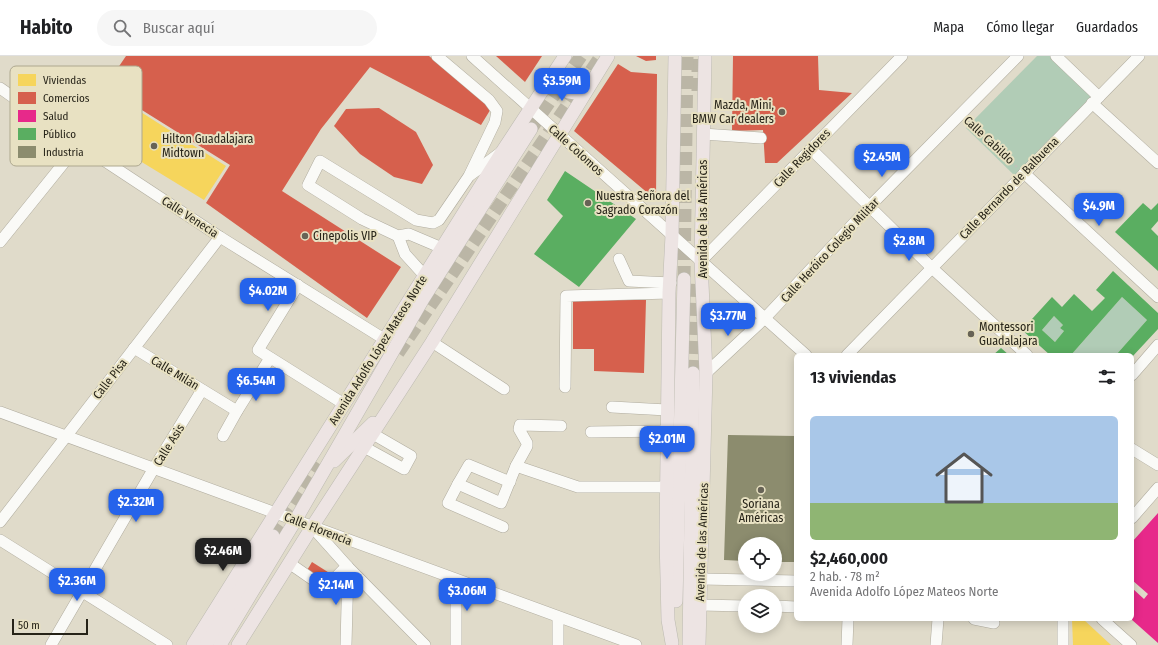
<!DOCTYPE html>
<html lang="es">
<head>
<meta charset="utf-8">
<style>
	:root { --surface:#fff; --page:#f6f6f6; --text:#202124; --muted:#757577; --line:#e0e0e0; --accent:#2563eb }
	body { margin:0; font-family:"Fira Sans Condensed",sans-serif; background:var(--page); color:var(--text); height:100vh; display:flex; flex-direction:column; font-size:15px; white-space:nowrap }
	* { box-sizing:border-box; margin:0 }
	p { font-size:13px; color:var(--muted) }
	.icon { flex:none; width:22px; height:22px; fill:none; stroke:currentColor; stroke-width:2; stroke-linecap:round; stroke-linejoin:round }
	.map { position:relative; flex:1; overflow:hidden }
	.panel { position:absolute; left:794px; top:297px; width:340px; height:268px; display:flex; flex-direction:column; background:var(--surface); border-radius:6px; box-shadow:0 2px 10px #0003 }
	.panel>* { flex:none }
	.fabs { position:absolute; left:738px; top:481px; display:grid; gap:8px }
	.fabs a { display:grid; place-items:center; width:44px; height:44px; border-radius:50%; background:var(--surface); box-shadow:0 2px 10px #0003; font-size:20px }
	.scale { position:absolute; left:12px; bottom:10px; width:76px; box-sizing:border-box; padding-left:4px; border:2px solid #262318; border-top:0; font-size:11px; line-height:14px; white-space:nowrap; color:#262318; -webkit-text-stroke:3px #e8e1c2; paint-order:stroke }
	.price { position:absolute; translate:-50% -34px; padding:0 9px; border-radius:8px; background:var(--accent); color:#fff; font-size:13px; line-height:26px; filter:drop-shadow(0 1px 2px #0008) }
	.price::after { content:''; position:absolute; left:50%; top:24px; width:12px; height:9px; margin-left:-6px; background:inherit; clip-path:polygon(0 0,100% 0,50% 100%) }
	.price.on { background:#222; color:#fff }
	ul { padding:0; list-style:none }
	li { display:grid; align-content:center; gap:8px; height:212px; padding:0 16px }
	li+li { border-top:1px solid var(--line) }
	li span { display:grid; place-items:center; height:124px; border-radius:6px; color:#555 }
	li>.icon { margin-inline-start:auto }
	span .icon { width:72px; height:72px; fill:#fffc; stroke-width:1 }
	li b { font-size:17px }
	h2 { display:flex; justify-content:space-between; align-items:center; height:48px; padding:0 16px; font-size:17px }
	header { display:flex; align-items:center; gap:24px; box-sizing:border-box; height:56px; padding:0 20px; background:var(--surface); border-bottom:1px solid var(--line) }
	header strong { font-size:19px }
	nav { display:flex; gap:22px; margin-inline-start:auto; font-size:14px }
	.search { width:280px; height:36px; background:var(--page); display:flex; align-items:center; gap:10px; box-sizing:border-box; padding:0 14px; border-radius:22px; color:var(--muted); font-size:15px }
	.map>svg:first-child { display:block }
	.green { fill:#b1ccb6 }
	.homes { fill:#f6d55c }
	.shops { fill:#d6604d }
	.health { fill:#e7298a }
	.public { fill:#5aae61; fill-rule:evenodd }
	.industry { fill:#8c8c6e }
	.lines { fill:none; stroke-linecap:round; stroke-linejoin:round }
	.major-tunnel { stroke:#bbb6a6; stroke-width:13; stroke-dasharray:13 6; stroke-linecap:butt }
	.minor-casing { stroke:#b0ac9f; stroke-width:12 }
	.major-casing { stroke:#bcbab1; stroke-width:14 }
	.path { stroke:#c2c0ba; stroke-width:2; stroke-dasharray:2 3; stroke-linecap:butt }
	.minor { stroke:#fafaf7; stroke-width:11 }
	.major { stroke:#ede4e3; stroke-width:13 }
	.poi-dot { fill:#676356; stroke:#e8e1c2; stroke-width:1.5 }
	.labels { text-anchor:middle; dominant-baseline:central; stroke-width:4; stroke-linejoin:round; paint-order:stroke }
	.poi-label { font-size:12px; fill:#262318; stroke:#e8e1c2; text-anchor:start }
	.street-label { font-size:12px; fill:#262318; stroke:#e8e1c2 }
	.key { fill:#e8e1c2; stroke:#aea88f; stroke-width:1 }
	.key-label { font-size:11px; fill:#262318 }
</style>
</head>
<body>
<header>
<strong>Habito</strong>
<div class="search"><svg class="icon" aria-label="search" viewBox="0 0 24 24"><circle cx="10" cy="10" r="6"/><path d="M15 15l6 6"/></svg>Buscar aquí</div>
<nav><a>Mapa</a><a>Cómo llegar</a><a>Guardados</a></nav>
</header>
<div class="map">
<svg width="1158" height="589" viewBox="0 0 1158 589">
	<rect width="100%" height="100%" fill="#e0dbca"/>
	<g class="green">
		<path d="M1037,0H1061L1099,37L1016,121L966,72Z"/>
		<path d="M1122,241L1147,264L1116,299H1071Z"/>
		<path d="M1054,260L1063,269L1060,272L1064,275L1055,286L1042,274Z"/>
	</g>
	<g class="homes">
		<path d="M106,34L226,110L204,144L81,69Z"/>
		<path d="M1072,563H1083L1111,589H1073Z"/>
	</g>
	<g class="shops">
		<path d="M126,0H429L492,51L481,69L370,11L321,73L282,135L401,211L367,262L206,147L230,109L105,31Z"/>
		<path d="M496,0H542L525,26Z"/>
		<path d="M636,0H656V4L646,5Z"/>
		<path d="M733,0H818L819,34L852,37L777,107H765L763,74L732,75Z"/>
		<path d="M618,8L631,16L657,18L656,144L574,75Z"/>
		<path d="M379,52L416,76L433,109L422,128L394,121L360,98L334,70L346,53Z"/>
		<path d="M573,244H646L644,317L594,315V293H573Z"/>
		<path d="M312,506L331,518L326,527L306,516Z"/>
	</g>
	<path class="health" d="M1158,457V587L1131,563H1132V532L1144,543L1148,538L1132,524V486Z"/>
	<g class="public">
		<path d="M565,115L636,163L579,231L534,198L563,160L547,144Z"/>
		<path d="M1143,147L1151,154L1158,147V165L1151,173L1158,180V215L1115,176Z"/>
		<path d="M1113,215L1158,257V273L1132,301V299H1116L1147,264L1122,241L1071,299H1050L1022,274L1052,241L1062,251L1074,238L1092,255L1105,242L1096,234ZM1054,260L1063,269L1060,272L1064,275L1055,286L1042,274Z"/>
		<path d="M1001,292L1009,299H993Z"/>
	</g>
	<path class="industry" d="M728,379L796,380V506H775V488H745V505L724,504Z"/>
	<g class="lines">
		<g class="major-tunnel">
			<path d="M698,35V0"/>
			<path d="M531,73L581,0"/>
			<path d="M684,223L687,0"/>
			<path d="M398,297L601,0"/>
			<path d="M693,317L697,225"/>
			<path d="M273,480L321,409"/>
		</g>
		<defs>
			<g id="minor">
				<path d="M437,0L489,44L497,55L495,66L470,118"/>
				<path d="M472,0L806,299"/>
				<path d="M1056,0L1099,41"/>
				<path d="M0,32L79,88L220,181L384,283"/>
				<path d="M1092,47L1158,107"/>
				<path d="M703,78L761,82"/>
				<path d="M811,93L932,212L1027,299"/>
				<path d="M1024,117L1158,241"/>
				<path d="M398,180L405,198L424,219"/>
				<path d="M0,186L79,88"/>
				<path d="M442,192L409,178L398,180L362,163L308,129L320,105L416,164L433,167L439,164L469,120L500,97"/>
				<path d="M619,203L629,225L671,227"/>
				<path d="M701,205L902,0"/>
				<path d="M298,229L258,294L344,348"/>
				<path d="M432,286L504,333"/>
				<path d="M134,292L237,355"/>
				<path d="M847,299L1139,0"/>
				<path d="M706,317L765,262L869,151L1018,0"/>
				<path d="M1132,319L1158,289"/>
				<path d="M565,331L566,240L669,237"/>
				<path d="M612,351L667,354"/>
				<path d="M0,356L636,589"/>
				<path d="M561,370L520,369L519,373L527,387V390L516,410L578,431H667"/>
				<path d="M591,376L668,375"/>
				<path d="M223,380L237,355L270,302"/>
				<path d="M364,391L404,413L411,400L373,378"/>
				<path d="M1132,393L1158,409"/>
				<path d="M458,428L469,409L510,426"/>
				<path d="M1132,462L1158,432"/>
				<path d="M0,466L220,181"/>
				<path d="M503,471L448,447L458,428L501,447L516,410"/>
				<path d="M314,473L348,511L425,589"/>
				<path d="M0,484L167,589"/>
				<path d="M289,507L325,532L347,510"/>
				<path d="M701,523L796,525"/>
				<path d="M700,549L745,550"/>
				<path d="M775,550L796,551"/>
				<path d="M974,563L994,567"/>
				<path d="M1102,563L1131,589"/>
				<path d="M51,589L154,412L202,334"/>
				<path d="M346,589L348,511"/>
				<path d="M456,589V524"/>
				<path d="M558,589V561"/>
				<path d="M847,589L848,563"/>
				<path d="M936,589L938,563"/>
				<path d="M1063,589V563"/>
			</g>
			<g id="major">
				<path d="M558,12C558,17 557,22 558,26C564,39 580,40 588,30"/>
				<path d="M334,405L373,367"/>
				<path d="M676,545L684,223"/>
				<path d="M672,587L668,564L666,481L669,237L672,179L675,0"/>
				<path d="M193,589L502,96L565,0"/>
				<path d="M206,589L273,480"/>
				<path d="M220,589L295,465L423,243L531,73"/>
				<path d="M238,589L312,471L432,286L608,0"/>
				<path d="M689,589L693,317"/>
				<path d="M699,589L706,317L701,205L705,0"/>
			</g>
		</defs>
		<use href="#minor" class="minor-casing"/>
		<use href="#major" class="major-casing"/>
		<path class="path" d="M968,65L1017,111"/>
		<use href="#minor" class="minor"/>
		<use href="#major" class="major"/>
	</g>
	<g class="poi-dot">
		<circle cx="782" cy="56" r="4"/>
		<circle cx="154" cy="90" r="4"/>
		<circle cx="588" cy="147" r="4"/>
		<circle cx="305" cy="180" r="4"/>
		<circle cx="971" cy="278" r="4"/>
		<circle cx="761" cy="434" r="4"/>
	</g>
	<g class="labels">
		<g class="poi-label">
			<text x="774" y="49" text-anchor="end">Mazda, Mini,<tspan x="774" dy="14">BMW Car dealers</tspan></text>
			<text x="162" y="83">Hilton Guadalajara<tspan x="162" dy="14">Midtown</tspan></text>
			<text x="596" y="140">Nuestra Señora del<tspan x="596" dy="14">Sagrado Corazón</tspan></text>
			<text x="313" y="180">Cinepolis VIP</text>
			<text x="979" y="271">Montessori<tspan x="979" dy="14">Guadalajara</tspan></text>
			<text x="761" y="448" text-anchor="middle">Soriana<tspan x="761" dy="14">Américas</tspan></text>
		</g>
		<g class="street-label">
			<text transform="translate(989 84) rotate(43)">Calle Cabildo</text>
			<text transform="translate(576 94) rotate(42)">Calle Colomos</text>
			<text transform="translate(802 102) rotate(-46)">Calle Regidores</text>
			<text transform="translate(1009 132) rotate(-46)">Calle Bernardo de Balbuena</text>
			<text transform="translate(190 161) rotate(33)">Calle Venecia</text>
			<text transform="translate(703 163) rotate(-90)">Avenida de las Américas</text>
			<text transform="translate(830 194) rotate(-47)">Calle Heróico Colegio Militar</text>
			<text transform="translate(378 294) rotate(-58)">Avenida Adolfo López Mateos Norte</text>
			<text transform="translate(175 317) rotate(31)">Calle Milán</text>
			<text transform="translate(110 323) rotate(-52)">Calle Pisa</text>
			<text transform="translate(169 389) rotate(-58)">Calle Asis</text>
			<text transform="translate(318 473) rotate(21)">Calle Florencia</text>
			<text transform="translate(702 486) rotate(-88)">Avenida de las Américas</text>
		</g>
	</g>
	<rect x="10" y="10" width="132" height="100" rx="6" class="key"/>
	<rect x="18" y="18" width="18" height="12" fill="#f6d55c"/>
	<rect x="18" y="36" width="18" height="12" fill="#d6604d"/>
	<rect x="18" y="54" width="18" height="12" fill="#e7298a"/>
	<rect x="18" y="72" width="18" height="12" fill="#5aae61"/>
	<rect x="18" y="90" width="18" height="12" fill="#8c8c6e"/>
	<g class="key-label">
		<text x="43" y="28">Viviendas</text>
		<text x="43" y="46">Comercios</text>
		<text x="43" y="64">Salud</text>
		<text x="43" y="82">Público</text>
		<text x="43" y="100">Industria</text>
	</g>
</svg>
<div class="fabs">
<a><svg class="icon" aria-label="locate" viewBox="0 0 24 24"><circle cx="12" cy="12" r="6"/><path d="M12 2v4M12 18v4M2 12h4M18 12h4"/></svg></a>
<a><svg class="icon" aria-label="layers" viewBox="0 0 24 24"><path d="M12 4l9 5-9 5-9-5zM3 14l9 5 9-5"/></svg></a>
</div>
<div class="scale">50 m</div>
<b class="price" style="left:562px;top:46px">$3.59M</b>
<b class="price" style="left:882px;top:122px">$2.45M</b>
<b class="price" style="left:1099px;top:171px">$4.9M</b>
<b class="price" style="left:909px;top:206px">$2.8M</b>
<b class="price" style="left:268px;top:256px">$4.02M</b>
<b class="price" style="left:728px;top:281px">$3.77M</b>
<b class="price" style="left:256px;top:346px">$6.54M</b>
<b class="price" style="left:667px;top:404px">$2.01M</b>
<b class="price" style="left:136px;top:467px">$2.32M</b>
<b class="price on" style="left:223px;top:516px">$2.46M</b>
<b class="price" style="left:77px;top:546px">$2.36M</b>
<b class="price" style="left:336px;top:550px">$2.14M</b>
<b class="price" style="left:467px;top:556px">$3.06M</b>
<section class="panel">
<h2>13 viviendas<svg class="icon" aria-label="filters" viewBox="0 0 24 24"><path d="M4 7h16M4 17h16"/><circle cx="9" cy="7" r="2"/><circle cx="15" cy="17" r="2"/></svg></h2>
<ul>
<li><span style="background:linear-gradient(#a9c7e8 70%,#8fb573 0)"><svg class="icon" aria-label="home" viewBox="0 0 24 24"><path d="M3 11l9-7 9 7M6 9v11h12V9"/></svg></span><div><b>$2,460,000</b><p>2 hab. · 78 m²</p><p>Avenida Adolfo López Mateos Norte</p></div></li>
</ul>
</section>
</div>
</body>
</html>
